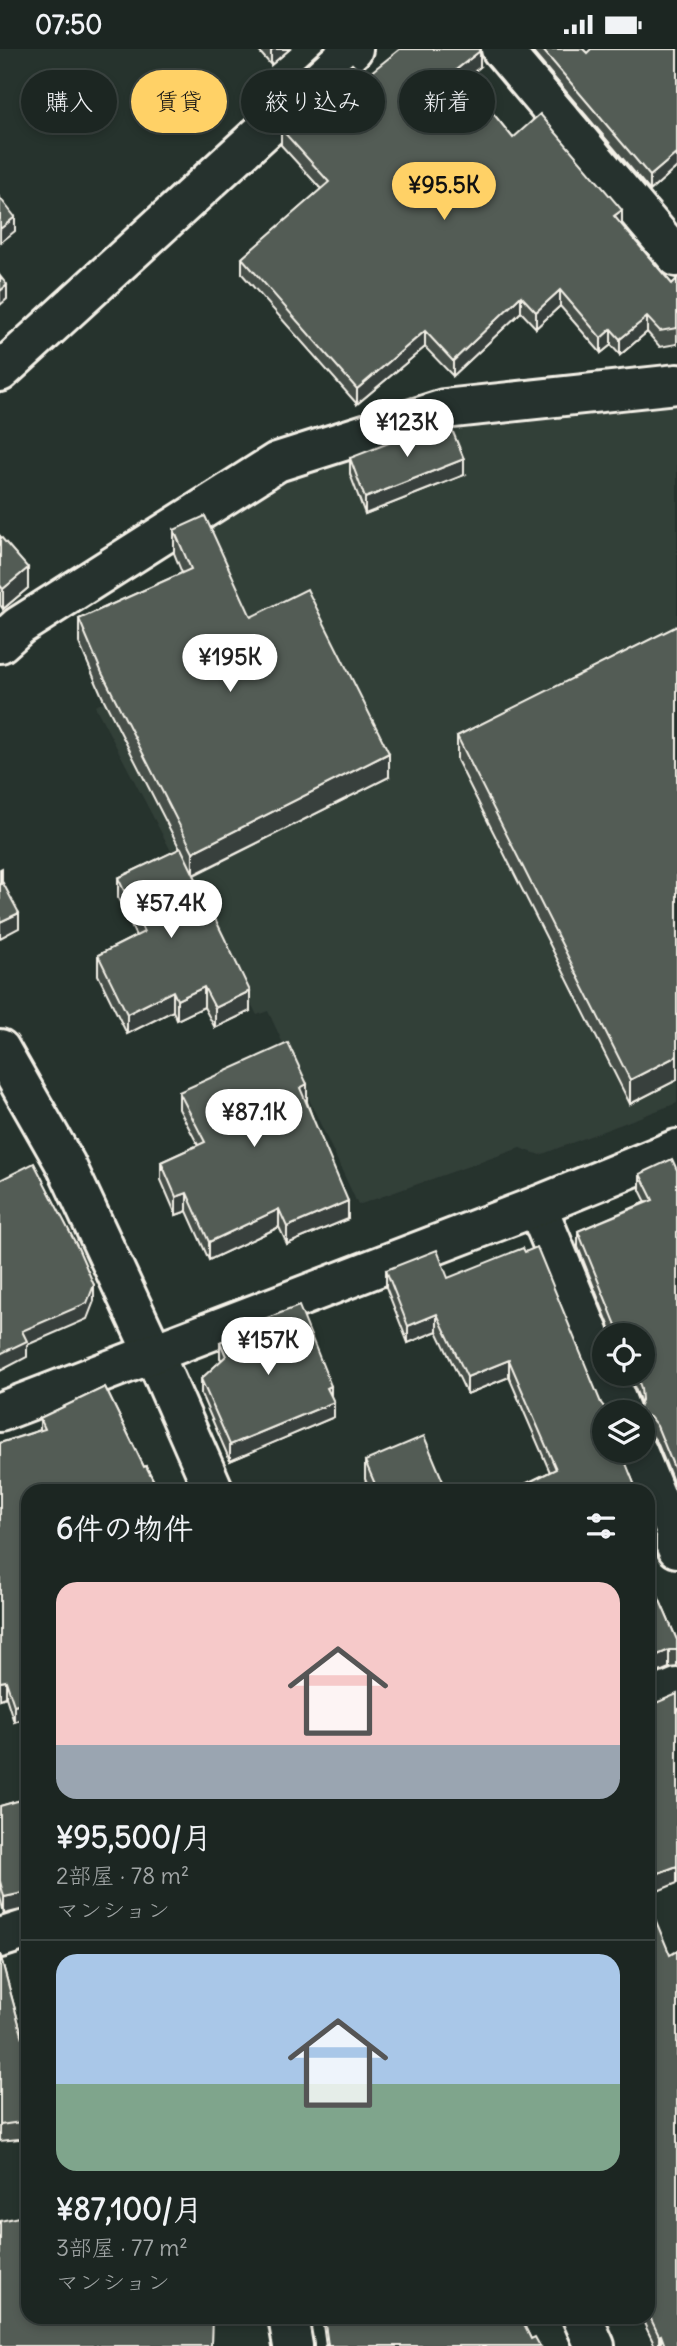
<!DOCTYPE html>
<html lang="ja">
<head>
<meta charset="utf-8">
<style>
	:root { --surface:#1c2622; --page:#252e2a; --text:#f1f3f6; --muted:#a0a5a5; --line:#3a4340; --accent:#ffd166 }
	body { margin:0; font-family:Delius,"Klee One",sans-serif; background:var(--page); color:var(--text); height:100vh; display:flex; flex-direction:column; font-size:26px; white-space:nowrap }
	* { box-sizing:border-box; margin:0 }
	p { font-size:23px; color:var(--muted) }
	.icon { flex:none; width:38px; height:38px; fill:none; stroke:currentColor; stroke-width:2; stroke-linecap:round; stroke-linejoin:round }
	.map { position:relative; flex:1; overflow:hidden }
	.panel { position:absolute; left:21px; top:1435px; width:634px; height:840px; display:flex; flex-direction:column; background:var(--surface); border-radius:21px; box-shadow:0 4px 10px #0003,0 0 0 2px var(--line) }
	.panel>* { flex:none }
	.top-card { position:absolute; left:21px; top:21px; width:635px; height:63px; display:flex; gap:14px }
	.fabs { position:absolute; left:592px; top:1274px; display:grid; gap:14px }
	.fabs a { display:grid; place-items:center; width:63px; height:63px; border-radius:50%; background:var(--surface); box-shadow:0 4px 10px #0003,0 0 0 2px var(--line); font-size:35px }
	.price { position:absolute; translate:-50% -60px; padding:0 16px; border-radius:24px; background:#fff; color:#222; font-size:23px; line-height:46px; filter:drop-shadow(0 2px 4px #0008) }
	.price::after { content:''; position:absolute; left:50%; top:42px; width:21px; height:16px; margin-left:-10px; background:inherit; clip-path:polygon(0 0,100% 0,50% 100%) }
	.price.selected { background:var(--accent); color:#111 }
	ul { padding:0; list-style:none }
	li { display:grid; align-content:center; gap:14px; height:371px; padding:0 35px }
	li+li { border-top:2px solid var(--line) }
	li span { display:grid; place-items:center; height:217px; border-radius:21px; color:#555 }
	li>.icon { margin-inline-start:auto }
	span .icon { width:126px; height:126px; fill:#fffc; stroke-width:1 }
	li b { font-size:30px }
	h2 { display:flex; justify-content:space-between; align-items:center; height:84px; padding:0 35px; font-size:30px }
	.pill { padding:0 24px; border-radius:32px; background:var(--surface); box-shadow:0 4px 10px #0003,0 0 0 2px var(--line); font-size:24px; line-height:63px }
	.pill.selected { background:var(--accent); color:#111 }
	.status { display:flex; justify-content:space-between; align-items:center; height:49px; padding:0 35px; background:var(--surface); direction:ltr }
	.status svg { height:19px; fill:currentColor }
	.map>svg:first-child { display:block }
	.built { fill:#333f39 }
	.lines { fill:none; stroke-linecap:round; stroke-linejoin:round }
	.minor-casing { stroke:#f4f1e8; stroke-width:44 }
	.minor { stroke:#26332d; stroke-width:38 }
	.wall { fill:#474f49; stroke:#f4f1e8; stroke-width:2 }
	.shaded-wall { fill:#39403c; stroke:#f4f1e8; stroke-width:2 }
	.building { fill:#525c55; stroke:#f4f1e8; stroke-width:2 }
</style>
</head>
<body>
<div class="status"><b>07:50</b><svg viewBox="0 0 49 12"><path d="M0 12V9h3v3zM5 12V6h3v6zM10 12V3h3v9zM15 12V0h3v12zM26 1h20v11H26zM47 4h2v5h-2z"/></svg></div>
<div class="map">
<svg width="677" height="2297" viewBox="0 0 677 2297">
	<rect width="100%" height="100%" fill="#26332d"/>
	<filter id="ink" filterUnits="userSpaceOnUse"><feTurbulence type="fractalNoise" baseFrequency=".0143" numOctaves="2"/><feDisplacementMap in="SourceGraphic" scale="14" xChannelSelector="R" yChannelSelector="G"/><feConvolveMatrix kernelMatrix="1 2 1 2 8 2 1 2 1" color-interpolation-filters="sRGB"/></filter>
	<g filter="url(#ink)">
		<path class="built" d="M677,348V1054L540,1106L520,1099L358,1156L268,962L257,966L95,657L253,584L198,473L259,432L455,370Z"/>
		<g class="lines">
			<defs>
				<g id="minor">
					<path d="M501,0L677,208"/>
					<path d="M0,323L353,0"/>
					<path d="M0,594L19,577L277,413L444,360L677,335"/>
					<path d="M0,1000L66,1116L153,1303L214,1442"/>
					<path d="M537,1157L604,1320"/>
					<path d="M606,1325L621,1363"/>
					<path d="M0,1363L537,1157L677,1100"/>
					<path d="M637,1402L677,1499"/>
					<path d="M648,1651L677,1639"/>
					<path d="M0,1889L28,1880"/>
					<path d="M288,2268L293,2297"/>
					<path d="M582,2268L595,2297"/>
				</g>
			</defs>
			<use href="#minor" class="minor-casing"/>
			<use href="#minor" class="minor"/>
		</g>
		<g class="wall">
			<path d="M257,0H290L271,16Z"/>
			<path d="M530,0H583L587,4L677,0V118L650,142Z"/>
			<path d="M480,18L465,30L513,89L622,176L672,235L677,230V295L660,298L647,283L620,306L611,296L601,304L560,257L536,279L521,263L453,327L425,298L357,355L242,225V209L321,140L281,96V80L365,28Z"/>
			<path d="M350,409L464,426L365,465L350,425Z"/>
			<path d="M174,481L389,728L194,826L250,962L215,979L204,958L177,971L173,962L127,985L98,926V906L136,887L118,849V829L180,800L102,647L79,594V570L182,524L174,504Z"/>
			<path d="M0,487L28,539L3,560L0,556Z"/>
			<path d="M677,577V1031L630,1055L457,711V687Z"/>
			<path d="M179,1043L307,1053L348,1170L287,1195L279,1178L209,1211L187,1162L176,1166L161,1131V1113L198,1096L179,1060Z"/>
			<path d="M677,1121V1442L657,1393L650,1384L642,1381V1363L638,1360L641,1354L629,1325H642V1286H613L578,1198V1182L646,1153L640,1141V1125Z"/>
			<path d="M386,1221L448,1229L604,1363L637,1442H519V1438L550,1423L509,1328L467,1345L437,1282L408,1294L386,1238Z"/>
			<path d="M259,1272L331,1347L334,1368L230,1412L201,1345V1330L222,1311L220,1309V1293L259,1277Z"/>
			<path d="M105,1338L144,1418L146,1417L159,1442H28V1668L14,1673L6,1648L0,1650V1394L40,1381V1369Z"/>
			<path d="M365,1412L447,1442H370L365,1430Z"/>
			<path d="M648,1467L656,1504L651,1507L652,1526L649,1527L677,1591V1618L669,1619L648,1628Z"/>
			<path d="M28,1749L4,1865L0,1848V1757Z"/>
			<path d="M648,1853L677,2297H655L641,2268H648Z"/>
			<path d="M0,1905L28,2008V2089L0,2092Z"/>
			<path d="M322,2268H520L531,2290L540,2297H326Z"/>
		</g>
		<g class="shaded-wall">
			<path d="M273,0H290L271,16V1Z"/>
			<path d="M480,2V18L457,36V20Z"/>
			<path d="M677,104V118L650,142V127Z"/>
			<path d="M622,161V177L614,167Z"/>
			<path d="M15,168V182L0,194V180Z"/>
			<path d="M7,236V250L0,256V242Z"/>
			<path d="M560,241V257L536,279V263Z"/>
			<path d="M521,247V263L453,327V312Z"/>
			<path d="M647,268V283L620,306V290Z"/>
			<path d="M611,280V296L601,304V289Z"/>
			<path d="M425,282V298L357,355V340Z"/>
			<path d="M464,410V426L365,465V449Z"/>
			<path d="M28,519V539L3,560V540Z"/>
			<path d="M389,704V728L193,826V803Z"/>
			<path d="M2,819V839L0,840V820Z"/>
			<path d="M19,864V879L0,889V873Z"/>
			<path d="M204,938V958L177,971V951Z"/>
			<path d="M173,942V962L127,985V965Z"/>
			<path d="M250,942V962L215,979V959Z"/>
			<path d="M677,1007V1031L630,1055V1031Z"/>
			<path d="M307,1035V1053L300,1056V1039Z"/>
			<path d="M187,1144V1162L176,1166V1148Z"/>
			<path d="M348,1152V1170L287,1195V1178Z"/>
			<path d="M279,1160V1178L209,1211V1193Z"/>
			<path d="M94,1236V1252L87,1270L27,1296V1308L0,1322V1305L22,1282Z"/>
			<path d="M437,1265V1282L408,1294V1277Z"/>
			<path d="M509,1311V1328L467,1345V1328Z"/>
			<path d="M331,1337V1352L327,1339Z"/>
			<path d="M334,1353V1368L230,1412V1396Z"/>
			<path d="M656,1487V1504L648,1508V1491Z"/>
			<path d="M652,1508V1526L648,1527V1510Z"/>
			<path d="M669,1601V1619L648,1628V1610Z"/>
			<path d="M6,1632V1648L0,1650V1633Z"/>
			<path d="M28,1652V1668L14,1673V1656Z"/>
			<path d="M677,1817V1834L648,1846V1828Z"/>
			<path d="M28,1843V1859L4,1865V1848Z"/>
			<path d="M661,2286V2297H659V2287Z"/>
		</g>
		<g class="building">
			<path d="M400,0H478L480,2L457,20L513,89L540,65L622,161L614,167L672,235L677,230V279L660,282L647,268L620,290L611,280L601,289L560,241L536,263L521,247L453,312L425,282L357,340L242,209L329,133L281,80L352,15L365,28Z"/>
			<path d="M542,0H583L587,4L591,0H677V104L650,127Z"/>
			<path d="M0,149L15,168L0,180Z"/>
			<path d="M0,227L7,236L0,242Z"/>
			<path d="M448,371L464,410L365,449L350,409Z"/>
			<path d="M205,467L251,568L307,540L389,704L193,803L102,624L79,570L191,520L174,481Z"/>
			<path d="M0,487L28,519L3,540L0,536Z"/>
			<path d="M677,577V1007L630,1031L457,687Z"/>
			<path d="M181,799L250,942L215,959L204,938L177,951L173,942L127,965L98,906L144,883L118,829Z"/>
			<path d="M3,834L19,864L0,873V836Z"/>
			<path d="M288,994L307,1035L300,1039L348,1152L287,1178L279,1160L209,1193L187,1144L176,1148L161,1113L205,1093L179,1043Z"/>
			<path d="M672,1110L677,1121V1426L657,1377L650,1368L642,1365V1363H634L638,1360L642,1351L641,1339L636,1325H642V1286H620L578,1182L653,1151L640,1125Z"/>
			<path d="M34,1114L78,1199L94,1236L87,1254L22,1282L27,1292L0,1305V1131Z"/>
			<path d="M537,1198L601,1354L608,1363H604V1402H621L637,1442H521L519,1438L556,1420L509,1311L467,1328L437,1265L408,1277L386,1221L437,1201L448,1229L523,1199L525,1203Z"/>
			<path d="M299,1257L331,1337L327,1339L334,1353L230,1396L201,1330L226,1307L220,1293L261,1276L259,1272Z"/>
			<path d="M105,1338L144,1418L146,1417L159,1442H28V1652L14,1656L6,1632L0,1633V1394L45,1380L40,1369Z"/>
			<path d="M424,1387L447,1442H378L365,1412Z"/>
			<path d="M648,1467L656,1487L648,1491Z"/>
			<path d="M648,1498L652,1508L648,1510Z"/>
			<path d="M648,1524L677,1591V1601H669L648,1610Z"/>
			<path d="M677,1645V1817L648,1828V1655L656,1654Z"/>
			<path d="M28,1749V1843L4,1848L0,1832V1757Z"/>
			<path d="M648,1853L670,1906L677,1902V2297H665L661,2286L659,2287L648,2264Z"/>
			<path d="M0,1905L28,2008V2072L0,2076Z"/>
			<path d="M28,2166V2268H212L211,2297H0V2172Z"/>
			<path d="M324,2268H520L531,2290L535,2288L540,2297H324L328,2296Z"/>
		</g>
	</g>
</svg>
<div class="fabs">
<a><svg class="icon" aria-label="locate" viewBox="0 0 24 24"><circle cx="12" cy="12" r="6"/><path d="M12 2v4M12 18v4M2 12h4M18 12h4"/></svg></a>
<a><svg class="icon" aria-label="layers" viewBox="0 0 24 24"><path d="M12 4l9 5-9 5-9-5zM3 14l9 5 9-5"/></svg></a>
</div>
<b class="price selected" style="left:444px;top:173px">¥95.5K</b>
<b class="price" style="left:407px;top:410px">¥123K</b>
<b class="price" style="left:230px;top:645px">¥195K</b>
<b class="price" style="left:171px;top:891px">¥57.4K</b>
<b class="price" style="left:254px;top:1100px">¥87.1K</b>
<b class="price" style="left:268px;top:1328px">¥157K</b>
<div class="top-card">
<a class="pill">購入</a>
<a class="pill selected">賃貸</a>
<a class="pill">絞り込み</a>
<a class="pill">新着</a>
</div>
<section class="panel">
<h2>6件の物件<svg class="icon" aria-label="filters" viewBox="0 0 24 24"><path d="M4 7h16M4 17h16"/><circle cx="9" cy="7" r="2"/><circle cx="15" cy="17" r="2"/></svg></h2>
<ul>
<li><span style="background:linear-gradient(#f6c9c9 75%,#9aa5b1 0)"><svg class="icon" aria-label="home" viewBox="0 0 24 24"><path d="M3 11l9-7 9 7M6 9v11h12V9"/></svg></span><div><b>¥95,500/月</b><p>2部屋 · 78 m²</p><p>マンション</p></div></li>
<li><span style="background:linear-gradient(#a9c7e8 60%,#7fa58c 0)"><svg class="icon" aria-label="home" viewBox="0 0 24 24"><path d="M3 11l9-7 9 7M6 9v11h12V9"/></svg></span><div><b>¥87,100/月</b><p>3部屋 · 77 m²</p><p>マンション</p></div></li>
</ul>
</section>
</div>
</body>
</html>
